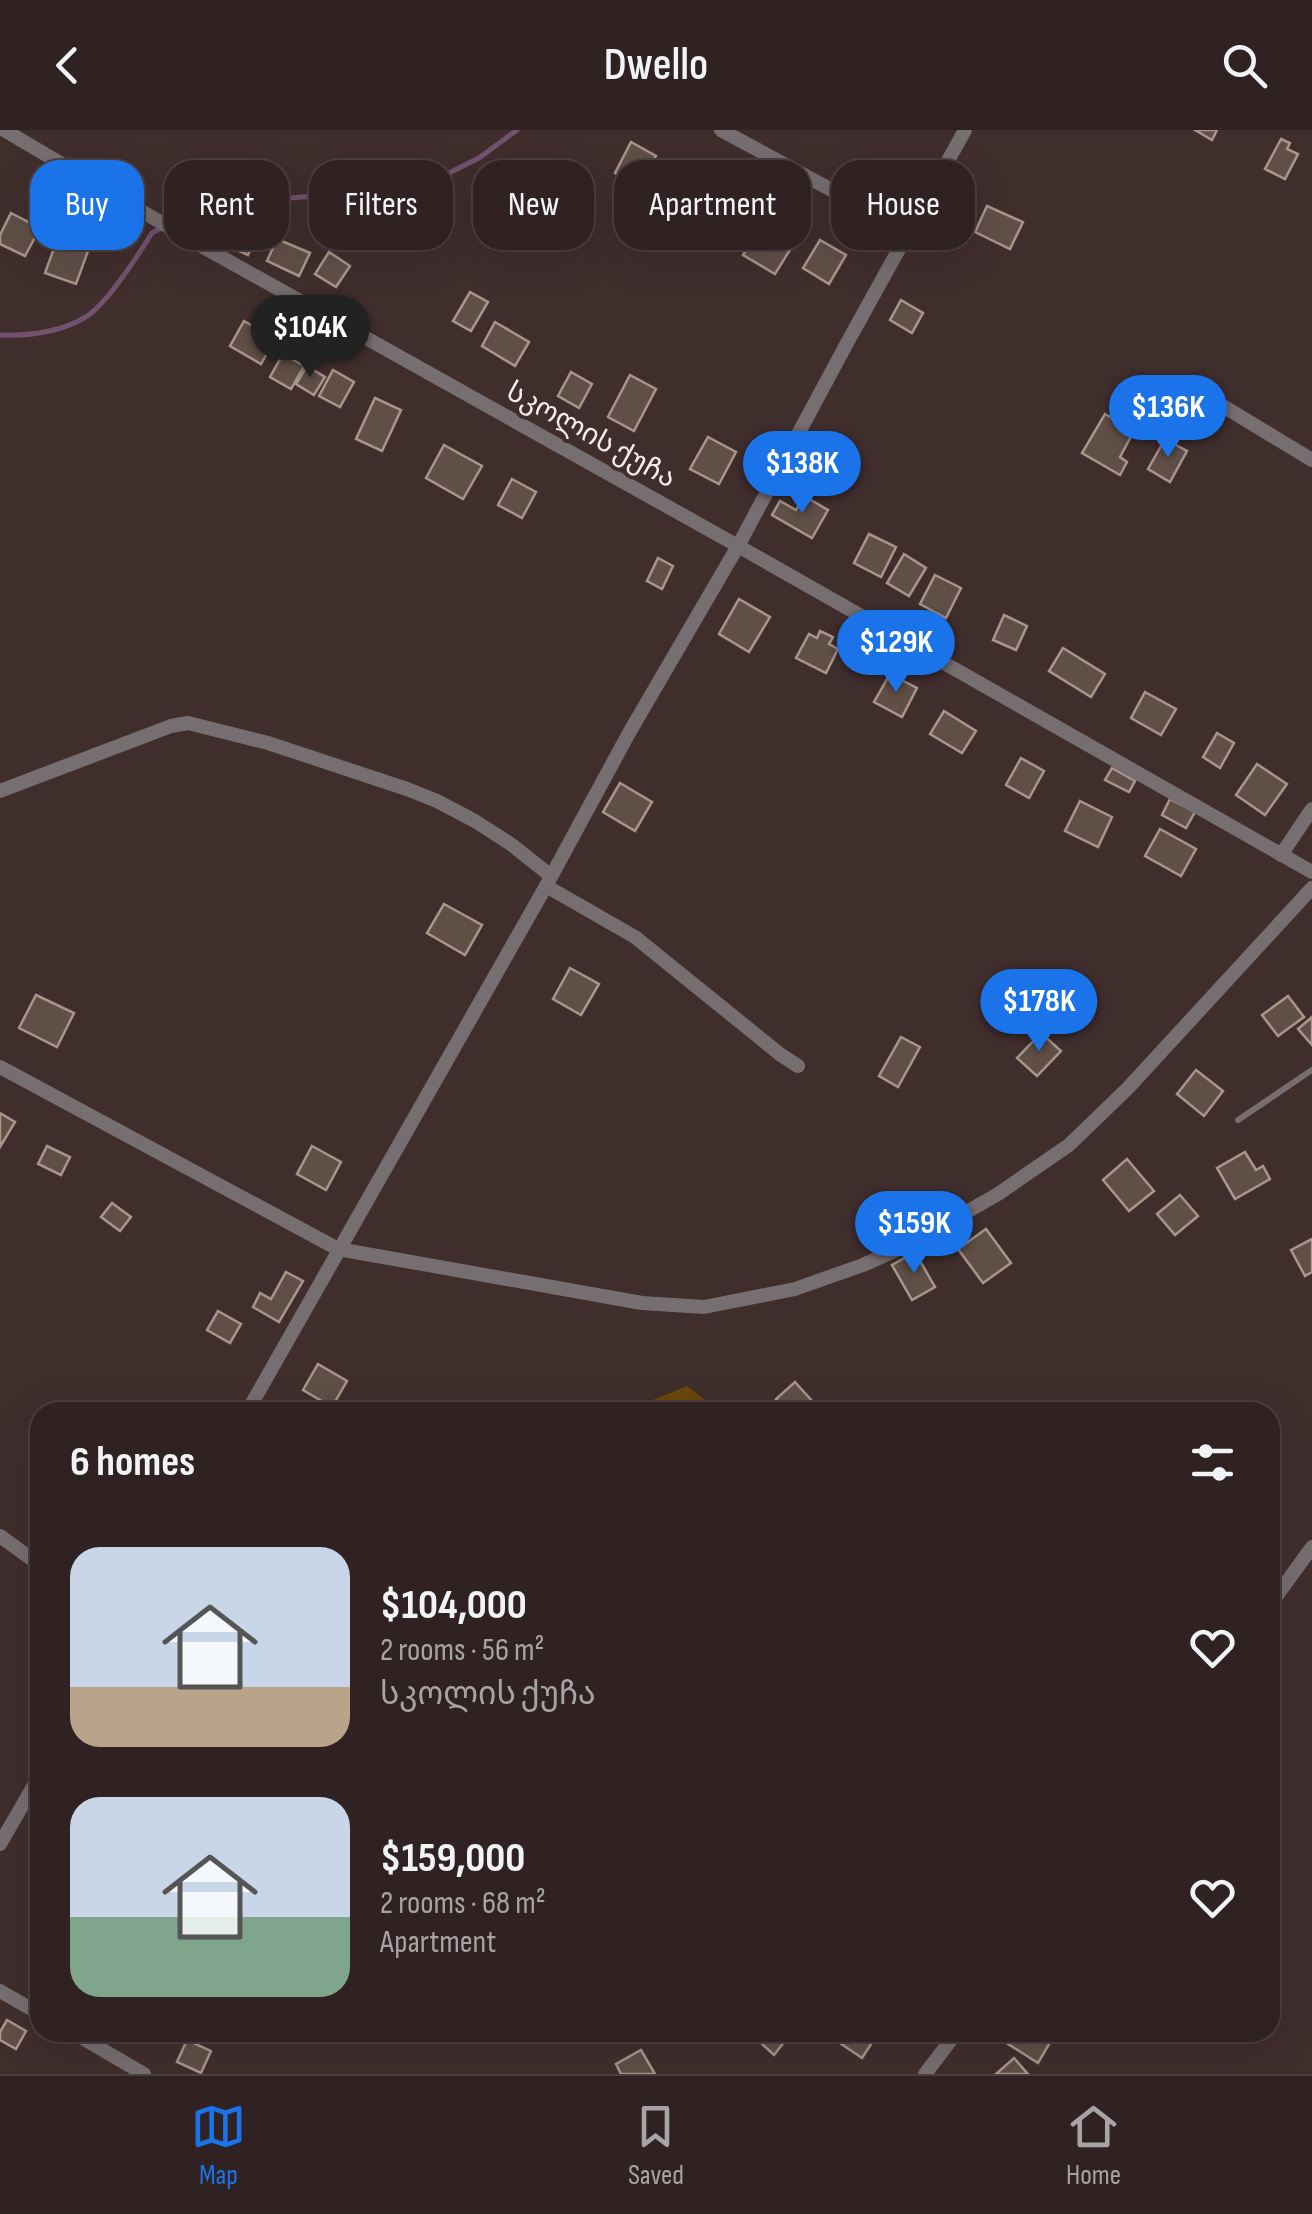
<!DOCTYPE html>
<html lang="en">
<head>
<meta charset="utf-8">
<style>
	:root { --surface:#302222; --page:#382a2a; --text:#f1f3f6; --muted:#a8a4a5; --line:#4b3f40; --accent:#1a73e8 }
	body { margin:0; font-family:"Sofia Sans Condensed","Noto Sans Georgian",sans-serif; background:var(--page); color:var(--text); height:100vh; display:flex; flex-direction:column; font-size:38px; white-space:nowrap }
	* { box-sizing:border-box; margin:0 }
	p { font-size:32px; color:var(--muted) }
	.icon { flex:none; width:55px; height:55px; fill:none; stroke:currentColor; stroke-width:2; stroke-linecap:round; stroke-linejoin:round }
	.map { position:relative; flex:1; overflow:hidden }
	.panel { position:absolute; left:30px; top:1272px; width:1250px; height:640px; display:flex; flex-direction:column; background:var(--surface); border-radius:30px; box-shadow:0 10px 40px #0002,0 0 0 2px var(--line) }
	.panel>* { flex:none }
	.guide { position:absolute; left:30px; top:30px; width:1252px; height:90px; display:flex; gap:20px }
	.price { position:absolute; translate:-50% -85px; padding:0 22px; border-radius:35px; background:var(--accent); color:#fff; font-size:32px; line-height:65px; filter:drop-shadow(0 2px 5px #0008) }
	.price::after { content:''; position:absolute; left:50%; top:60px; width:30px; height:22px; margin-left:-15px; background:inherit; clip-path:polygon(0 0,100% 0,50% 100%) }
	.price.active { background:#222; color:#fff }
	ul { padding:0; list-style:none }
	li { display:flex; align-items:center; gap:30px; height:250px; padding:0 40px }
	li span { display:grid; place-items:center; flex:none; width:280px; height:200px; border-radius:30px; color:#555 }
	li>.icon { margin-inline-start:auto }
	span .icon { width:120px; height:120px; fill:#fffc; stroke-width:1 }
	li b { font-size:42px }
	h2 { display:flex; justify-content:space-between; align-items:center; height:120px; padding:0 40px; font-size:42px }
	.tag { padding:0 35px; border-radius:30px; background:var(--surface); box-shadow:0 10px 40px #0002,0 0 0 2px var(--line); font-size:35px; line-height:90px }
	.tag.active { background:var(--accent); color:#fff }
	header { display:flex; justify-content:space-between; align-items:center; height:130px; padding:0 40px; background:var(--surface); font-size:45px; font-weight:600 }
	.tabs { display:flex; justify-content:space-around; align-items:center; height:140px; border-top:2px solid var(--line); background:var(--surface); font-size:28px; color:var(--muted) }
	.tabs a { display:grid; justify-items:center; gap:5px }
	.tabs .active { color:var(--accent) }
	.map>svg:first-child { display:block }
	.green { fill:#6c470e }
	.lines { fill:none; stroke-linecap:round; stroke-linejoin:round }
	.stream { stroke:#73526f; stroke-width:5 }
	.building { fill:#604f47; stroke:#a8958c; stroke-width:2.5 }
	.service { stroke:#776e71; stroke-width:6 }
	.minor { stroke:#776e71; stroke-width:14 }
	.labels { text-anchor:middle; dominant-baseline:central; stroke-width:8; stroke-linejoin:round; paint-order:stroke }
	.street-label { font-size:28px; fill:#faeeed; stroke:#402e2d }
</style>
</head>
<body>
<header><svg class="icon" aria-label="back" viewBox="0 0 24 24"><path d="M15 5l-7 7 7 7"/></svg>Dwello<svg class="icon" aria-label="search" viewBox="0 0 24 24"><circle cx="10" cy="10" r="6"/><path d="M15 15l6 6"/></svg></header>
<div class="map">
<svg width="1312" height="1944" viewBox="0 0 1312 1944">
	<rect width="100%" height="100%" fill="#402e2d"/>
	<path class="green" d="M687,1256L720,1282H624Z"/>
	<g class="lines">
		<g class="stream">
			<path d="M171,93L201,77L239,69H277L353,63L374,65L403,62L425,55L479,28L517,0"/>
			<path d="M0,205C29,206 58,203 84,188C106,176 138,125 152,103L161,98"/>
		</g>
	</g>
	<g class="building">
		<path d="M1195,0H1217L1212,10Z"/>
		<path d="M1281,9L1290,13L1287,19L1298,24L1285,49L1265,39Z"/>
		<path d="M631,12L656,26L639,56L615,43Z"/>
		<path d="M987,76L1023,92L1010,119L975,102Z"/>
		<path d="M11,83L40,98L25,126L0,114V105Z"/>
		<path d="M764,90L796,110L775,144L743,125Z"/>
		<path d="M231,95L256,106L248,125L223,114Z"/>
		<path d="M277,109L310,123L299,146L267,131Z"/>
		<path d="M57,110L88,121L76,154L45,143Z"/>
		<path d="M820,110L846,125L829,154L803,138Z"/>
		<path d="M329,122L350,136L336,157L315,144Z"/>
		<path d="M470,162L488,172L471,201L453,191Z"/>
		<path d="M901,170L923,183L912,203L890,190Z"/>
		<path d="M244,191L275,209L261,234L230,216Z"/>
		<path d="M495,192L529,212L515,236L482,216Z"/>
		<path d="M283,224L304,236L291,259L270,247Z"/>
		<path d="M307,236L325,247L314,265L296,254Z"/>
		<path d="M333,240L354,252L340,277L319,266Z"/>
		<path d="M571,242L592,254L579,278L558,266Z"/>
		<path d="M630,245L656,259L634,301L608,287Z"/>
		<path d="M375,268L401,280L382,321L356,309Z"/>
		<path d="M1105,284L1134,301L1120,327L1127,332L1120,345L1082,323Z"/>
		<path d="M708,307L736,322L719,354L690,339Z"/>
		<path d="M1165,309L1187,321L1170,352L1148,339Z"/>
		<path d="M444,315L482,336L463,369L426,348Z"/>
		<path d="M512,349L536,362L522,388L498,375Z"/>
		<path d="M804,366L828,380L812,408L772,385L780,371L796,380Z"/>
		<path d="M869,404L896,417L881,447L854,433Z"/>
		<path d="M904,424L926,438L909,466L887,453Z"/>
		<path d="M658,428L673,436L662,459L647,451Z"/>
		<path d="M935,445L961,458L946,488L920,474Z"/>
		<path d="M739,469L770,487L749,522L719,504Z"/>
		<path d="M1004,485L1027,496L1016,520L993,510Z"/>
		<path d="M820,501L833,507L829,514L838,519L826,543L796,528L809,504L817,508Z"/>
		<path d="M1063,518L1105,544L1091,567L1049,541Z"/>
		<path d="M890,544L917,558L902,587L874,572Z"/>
		<path d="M1145,562L1176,579L1161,605L1131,588Z"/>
		<path d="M944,581L976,601L962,623L930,604Z"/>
		<path d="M1217,603L1234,613L1220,638L1203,627Z"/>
		<path d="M1021,628L1044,641L1029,668L1006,655Z"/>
		<path d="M1257,634L1287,654L1265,685L1236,665Z"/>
		<path d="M1112,638L1135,651L1129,662L1105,650Z"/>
		<path d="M620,653L652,672L635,701L603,682Z"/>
		<path d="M1170,669L1195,682L1186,698L1162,685Z"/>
		<path d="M1080,671L1112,687L1098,717L1065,701Z"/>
		<path d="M1160,699L1196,719L1181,746L1145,726Z"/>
		<path d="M444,774L482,795L465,825L427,803Z"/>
		<path d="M570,838L599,854L581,885L553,869Z"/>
		<path d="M36,865L74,883L57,917L19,898Z"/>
		<path d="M1288,866L1304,887L1278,906L1262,885Z"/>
		<path d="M1312,887V915L1298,899Z"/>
		<path d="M1041,903L1061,921L1037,946L1017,928Z"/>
		<path d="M901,907L920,917L898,957L879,946Z"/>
		<path d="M1196,940L1223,961L1204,986L1177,964Z"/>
		<path d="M0,983L15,992L0,1017Z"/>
		<path d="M47,1016L70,1027L61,1045L38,1034Z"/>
		<path d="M312,1016L341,1032L326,1060L297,1044Z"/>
		<path d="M1245,1022L1256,1040L1263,1036L1270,1049L1235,1069L1217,1038Z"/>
		<path d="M1127,1029L1154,1061L1129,1081L1103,1050Z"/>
		<path d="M1180,1065L1198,1086L1175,1105L1157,1084Z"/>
		<path d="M112,1073L131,1087L120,1101L101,1087Z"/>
		<path d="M986,1099L1011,1133L983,1153L958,1119Z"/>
		<path d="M1312,1109V1142L1305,1146L1291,1120Z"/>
		<path d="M915,1122L935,1157L912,1170L892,1135Z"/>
		<path d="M286,1142L303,1151L279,1192L253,1177L260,1163L271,1169Z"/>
		<path d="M218,1181L241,1194L230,1213L207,1200Z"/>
		<path d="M318,1234L347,1251L332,1277L303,1260Z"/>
		<path d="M795,1252L822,1282H789L776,1269Z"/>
		<path d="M7,1890L26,1901L16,1919L0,1910V1902Z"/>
		<path d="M297,1902H325L323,1909Z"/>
		<path d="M749,1902H792L774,1925Z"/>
		<path d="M829,1902H879L862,1928L828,1905Z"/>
		<path d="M1015,1902H1053L1055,1904L1038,1933L1008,1914Z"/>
		<path d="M187,1910L211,1921L201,1943L177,1932Z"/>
		<path d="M641,1920L655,1944H621L616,1934Z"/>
		<path d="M1014,1928L1028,1944H996Z"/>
	</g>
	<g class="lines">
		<path class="service" d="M1238,990L1312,940"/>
		<g class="minor">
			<path d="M4,0L189,109L738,416L1312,742"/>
			<path d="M721,0L909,102"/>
			<path d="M1184,266L1218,273L1312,330"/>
			<path d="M0,661L171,596L188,593L268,613L407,659L437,671L475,691L512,715L551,746"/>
			<path d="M1281,725L1312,679"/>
			<path d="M546,756L635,807L781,925L798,936"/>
			<path d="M0,937L338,1119L642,1173L704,1177L795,1159L863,1135L916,1111L998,1064L1069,1015L1128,958L1312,758"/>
			<path d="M247,1282L546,756L629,603L738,416L847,213L965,0"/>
			<path d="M0,1406L40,1435"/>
			<path d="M1270,1475L1312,1417"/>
			<path d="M0,1714L40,1645"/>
			<path d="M0,1861L40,1884"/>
			<path d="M72,1902L144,1944"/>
			<path d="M925,1944L957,1902"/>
		</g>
	</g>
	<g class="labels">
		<g class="street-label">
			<text transform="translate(591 305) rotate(29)">სკოლის ქუჩა</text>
		</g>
	</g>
</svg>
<b class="price active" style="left:310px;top:250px">$104K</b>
<b class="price" style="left:1168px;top:330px">$136K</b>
<b class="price" style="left:802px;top:386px">$138K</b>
<b class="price" style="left:896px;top:565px">$129K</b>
<b class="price" style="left:1039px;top:924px">$178K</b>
<b class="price" style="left:914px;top:1146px">$159K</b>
<div class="guide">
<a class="tag active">Buy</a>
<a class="tag">Rent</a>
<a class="tag">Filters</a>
<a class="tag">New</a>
<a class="tag">Apartment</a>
<a class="tag">House</a>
</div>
<section class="panel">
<h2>6 homes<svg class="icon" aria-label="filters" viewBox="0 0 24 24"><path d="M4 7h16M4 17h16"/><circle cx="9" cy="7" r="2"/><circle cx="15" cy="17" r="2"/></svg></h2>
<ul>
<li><span style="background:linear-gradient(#c9d6e8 70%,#b9a48a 0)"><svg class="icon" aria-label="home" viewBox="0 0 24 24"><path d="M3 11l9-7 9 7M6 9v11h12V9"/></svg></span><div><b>$104,000</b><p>2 rooms · 56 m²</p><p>სკოლის ქუჩა</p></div><svg class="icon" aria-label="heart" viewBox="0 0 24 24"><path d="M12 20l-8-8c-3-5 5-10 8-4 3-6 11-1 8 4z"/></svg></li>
<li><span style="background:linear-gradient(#c9d6e8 60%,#7fa58c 0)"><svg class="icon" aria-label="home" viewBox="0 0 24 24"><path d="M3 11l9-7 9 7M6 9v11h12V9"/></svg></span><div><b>$159,000</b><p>2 rooms · 68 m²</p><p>Apartment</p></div><svg class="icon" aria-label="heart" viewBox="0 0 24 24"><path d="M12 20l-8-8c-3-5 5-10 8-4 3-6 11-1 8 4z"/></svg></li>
</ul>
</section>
</div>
<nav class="tabs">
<a class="active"><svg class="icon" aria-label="map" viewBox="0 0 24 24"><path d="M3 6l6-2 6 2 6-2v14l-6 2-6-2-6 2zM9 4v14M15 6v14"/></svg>Map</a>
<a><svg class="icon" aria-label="saved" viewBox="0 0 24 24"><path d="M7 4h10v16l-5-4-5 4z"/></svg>Saved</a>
<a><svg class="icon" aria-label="home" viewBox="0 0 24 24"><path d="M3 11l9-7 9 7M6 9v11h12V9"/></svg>Home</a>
</nav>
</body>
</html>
